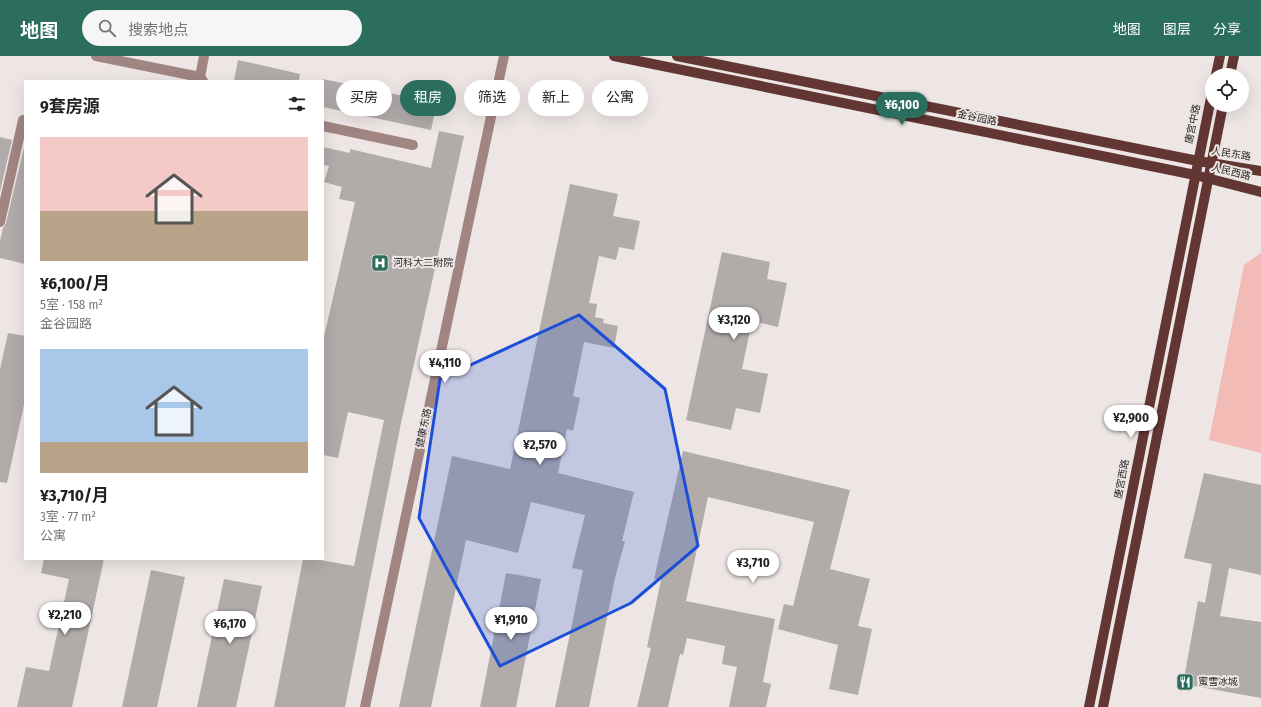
<!DOCTYPE html>
<html lang="zh">
<head>
<meta charset="utf-8">
<style>
	:root { --surface:#fff; --page:#f6f6f6; --text:#222; --muted:#767676; --accent:#2c6e5e }
	body { margin:0; font-family:"Fira Sans Condensed","Noto Sans SC",sans-serif; background:var(--page); color:var(--text); height:100vh; display:flex; flex-direction:column; font-size:15px; white-space:nowrap }
	* { box-sizing:border-box; margin:0 }
	p { font-size:13px; color:var(--muted) }
	.icon { flex:none; width:22px; height:22px; fill:none; stroke:currentColor; stroke-width:2; stroke-linecap:round; stroke-linejoin:round }
	.map { position:relative; flex:1; overflow:hidden }
	.panel { position:absolute; left:24px; top:24px; width:300px; height:480px; display:flex; flex-direction:column; background:var(--surface); border-radius:0px; box-shadow:0 4px 16px #0002 }
	.panel>* { flex:none }
	.hud { position:absolute; left:336px; top:24px; width:380px; height:36px; display:flex; gap:8px }
	.tools { position:absolute; left:1205px; top:12px; display:grid; gap:8px }
	.tools a { display:grid; place-items:center; width:44px; height:44px; border-radius:50%; background:var(--surface); box-shadow:0 4px 16px #0002; font-size:20px }
	.price { position:absolute; translate:-50% -34px; padding:0 9px; border-radius:14px; background:#fff; color:#222; font-size:13px; line-height:26px; filter:drop-shadow(0 1px 2px #0008) }
	.price::after { content:''; position:absolute; left:50%; top:24px; width:12px; height:9px; margin-left:-6px; background:inherit; clip-path:polygon(0 0,100% 0,50% 100%) }
	.price.current { background:var(--accent); color:#fff }
	ul { padding:0; list-style:none }
	li { display:grid; align-content:center; gap:8px; height:212px; padding:0 16px }
	li span { display:grid; place-items:center; height:124px; border-radius:0px; color:#555 }
	li>.icon { margin-inline-start:auto }
	span .icon { width:72px; height:72px; fill:#fffc; stroke-width:1 }
	li b { font-size:17px }
	h2 { display:flex; justify-content:space-between; align-items:center; height:48px; padding:0 16px; font-size:17px }
	.tag { padding:0 14px; border-radius:18px; background:var(--surface); box-shadow:0 4px 16px #0002; font-size:14px; line-height:36px }
	.tag.current { background:var(--accent); color:#fff }
	header { display:flex; align-items:center; gap:24px; box-sizing:border-box; height:56px; padding:0 20px; background:var(--accent); color:#fff }
	header strong { font-size:19px }
	nav { display:flex; gap:22px; margin-inline-start:auto; font-size:14px }
	.search { width:280px; height:36px; background:var(--page); display:flex; align-items:center; gap:10px; box-sizing:border-box; padding:0 14px; border-radius:22px; color:var(--muted); font-size:15px }
	.map>svg:first-child { display:block }
	.green { fill:#f3bbb5 }
	.building { fill:#b1abaa }
	.lines { fill:none; stroke-linecap:round; stroke-linejoin:round }
	.minor { stroke:#a18583; stroke-width:10 }
	.major { stroke:#623632; stroke-width:10 }
	.marked { fill:#1d4ed8; fill-opacity:0.2; stroke:#1d4ed8; stroke-width:3; stroke-linejoin:round }
	.labels { text-anchor:middle; dominant-baseline:central; stroke-width:4; stroke-linejoin:round; paint-order:stroke }
	.street-label { font-size:10px; fill:#2a2727; stroke:#ede6e5 }
	.poi-label { font-size:10px; fill:#2a2727; stroke:#ede6e5; text-anchor:start }
</style>
</head>
<body>
<header>
<strong>地图</strong>
<div class="search"><svg class="icon" aria-label="search" viewBox="0 0 24 24"><circle cx="10" cy="10" r="6"/><path d="M15 15l6 6"/></svg>搜索地点</div>
<nav><a>地图</a><a>图层</a><a>分享</a></nav>
</header>
<div class="map">
<svg width="1261" height="651" viewBox="0 0 1261 651">
	<rect width="100%" height="100%" fill="#ede6e5"/>
	<path class="green" d="M1261,197V397L1209,384L1244,209Z"/>
	<g class="building">
		<path d="M238,4L300,18L299,25H234Z"/>
		<path d="M323,23L437,47L431,74L323,51Z"/>
		<path d="M439,75L464,80L401,367L345,651H274L303,503H315L354,510L384,364L348,356L338,402L323,399V285L355,146L339,143L342,131L324,126L329,110L323,109V91L350,97V93L431,112Z"/>
		<path d="M0,81L12,84L0,136Z"/>
		<path d="M25,87V208L0,202V185L3,172L6,167Z"/>
		<path d="M570,128L618,138L613,160L640,165L634,194L619,191L616,204L599,200L589,247L597,248L595,261L604,263L603,267L618,270L614,292L584,286L573,340L580,342L573,375L567,373L558,417L634,436L622,485H625L615,522L589,651H555L583,514L572,512L585,459L531,446L518,497L466,484L431,651H399L452,400L510,413Z"/>
		<path d="M722,196L770,206L767,223L787,227L778,271L752,265L742,313L768,318L760,357L736,352L731,374L686,364Z"/>
		<path d="M8,277L25,280V344L7,427L0,426V313Z"/>
		<path d="M683,395L850,434L830,513L870,523L858,570L872,573L858,639L829,633L838,589L778,573L784,548L793,550L814,466L708,441L686,545L775,563L763,626L771,628L766,651H729L737,611L722,608L725,590L687,582L683,599L680,598L668,651H637L651,592L647,591L661,524L654,523Z"/>
		<path d="M1204,417L1261,429V519L1229,512L1220,560L1261,566V642L1183,628L1198,545L1205,547L1212,508L1184,502Z"/>
		<path d="M44,503H104L72,651H17L26,611L49,615L69,523L41,517Z"/>
		<path d="M151,514L185,521L157,651H122Z"/>
		<path d="M506,517L541,523L516,651H480Z"/>
		<path d="M224,523L262,530L236,651H197Z"/>
	</g>
	<g class="lines">
		<g class="minor">
			<path d="M96,0L200,21L203,25"/>
			<path d="M200,21L204,0"/>
			<path d="M323,70L413,89"/>
			<path d="M0,166L23,64"/>
			<path d="M365,651L504,0"/>
		</g>
		<g class="major">
			<path d="M614,0L1195,119L1261,136"/>
			<path d="M677,0L1198,105L1261,115"/>
			<path d="M1216,19L1220,0"/>
			<path d="M1230,19L1234,0"/>
			<path d="M1089,651L1212,37"/>
			<path d="M1103,651L1223,49"/>
		</g>
	</g>
	<path class="marked" d="M579,259L665,333L698,490L631,547L500,610L419,462L440,323Z"/>
	<defs>
		<symbol id="hospital-square" viewBox="-11 -11 22 22"><rect x="-9" y="-9" width="18" height="18" rx="4" fill="#2c6e5e" stroke="#ede6e5"/><path d="M-5-5h3v3.5h4V-5h3V5h-3V1.5h-4V5h-3Z" fill="#fff"/></symbol>
		<symbol id="restaurant-square" viewBox="-11 -11 22 22"><rect x="-9" y="-9" width="18" height="18" rx="4" fill="#2c6e5e" stroke="#ede6e5"/><path d="M-5-6h1v4h1v-4h1v4h1v-4h1v5L-1.5 .5V6h-2V.5L-5-1ZM5-6V6H3V1.5H1.5Q1.5-4 5-6Z" fill="#fff"/></symbol>
	</defs>
	<g fill-rule="evenodd">
		<use href="#hospital-square" x="370" y="197" width="20" height="20"/>
		<use href="#restaurant-square" x="1175" y="616" width="20" height="20"/>
	</g>
	<g class="labels">
		<g class="street-label">
			<text transform="translate(977 62) rotate(12)">金谷园路</text>
			<text transform="translate(1193 68) rotate(-78)">唐宫中路</text>
			<text transform="translate(1231 98) rotate(9)">人民东路</text>
			<text transform="translate(1231 116) rotate(14)">人民西路</text>
			<text transform="translate(424 372) rotate(-78)">健康东路</text>
			<text transform="translate(1122 423) rotate(-79)">唐宫西路</text>
		</g>
		<g class="poi-label">
			<text x="393" y="207">河科大二附院</text>
			<text x="1198" y="626">蜜雪冰城</text>
		</g>
	</g>
</svg>
<div class="tools">
<a><svg class="icon" aria-label="locate" viewBox="0 0 24 24"><circle cx="12" cy="12" r="6"/><path d="M12 2v4M12 18v4M2 12h4M18 12h4"/></svg></a>
</div>
<b class="price current" style="left:902px;top:70px">¥6,100</b>
<b class="price" style="left:734px;top:285px">¥3,120</b>
<b class="price" style="left:445px;top:328px">¥4,110</b>
<b class="price" style="left:1131px;top:383px">¥2,900</b>
<b class="price" style="left:540px;top:410px">¥2,570</b>
<b class="price" style="left:753px;top:528px">¥3,710</b>
<b class="price" style="left:65px;top:580px">¥2,210</b>
<b class="price" style="left:511px;top:585px">¥1,910</b>
<b class="price" style="left:230px;top:589px">¥6,170</b>
<div class="hud">
<a class="tag">买房</a>
<a class="tag current">租房</a>
<a class="tag">筛选</a>
<a class="tag">新上</a>
<a class="tag">公寓</a>
</div>
<section class="panel">
<h2>9套房源<svg class="icon" aria-label="filters" viewBox="0 0 24 24"><path d="M4 7h16M4 17h16"/><circle cx="9" cy="7" r="2"/><circle cx="15" cy="17" r="2"/></svg></h2>
<ul>
<li><span style="background:linear-gradient(#f6c9c9 60%,#b9a48a 0)"><svg class="icon" aria-label="home" viewBox="0 0 24 24"><path d="M3 11l9-7 9 7M6 9v11h12V9"/></svg></span><div><b>¥6,100/月</b><p>5室 · 158 m²</p><p>金谷园路</p></div></li>
<li><span style="background:linear-gradient(#a9c7e8 75%,#b9a48a 0)"><svg class="icon" aria-label="home" viewBox="0 0 24 24"><path d="M3 11l9-7 9 7M6 9v11h12V9"/></svg></span><div><b>¥3,710/月</b><p>3室 · 77 m²</p><p>公寓</p></div></li>
</ul>
</section>
</div>
</body>
</html>
